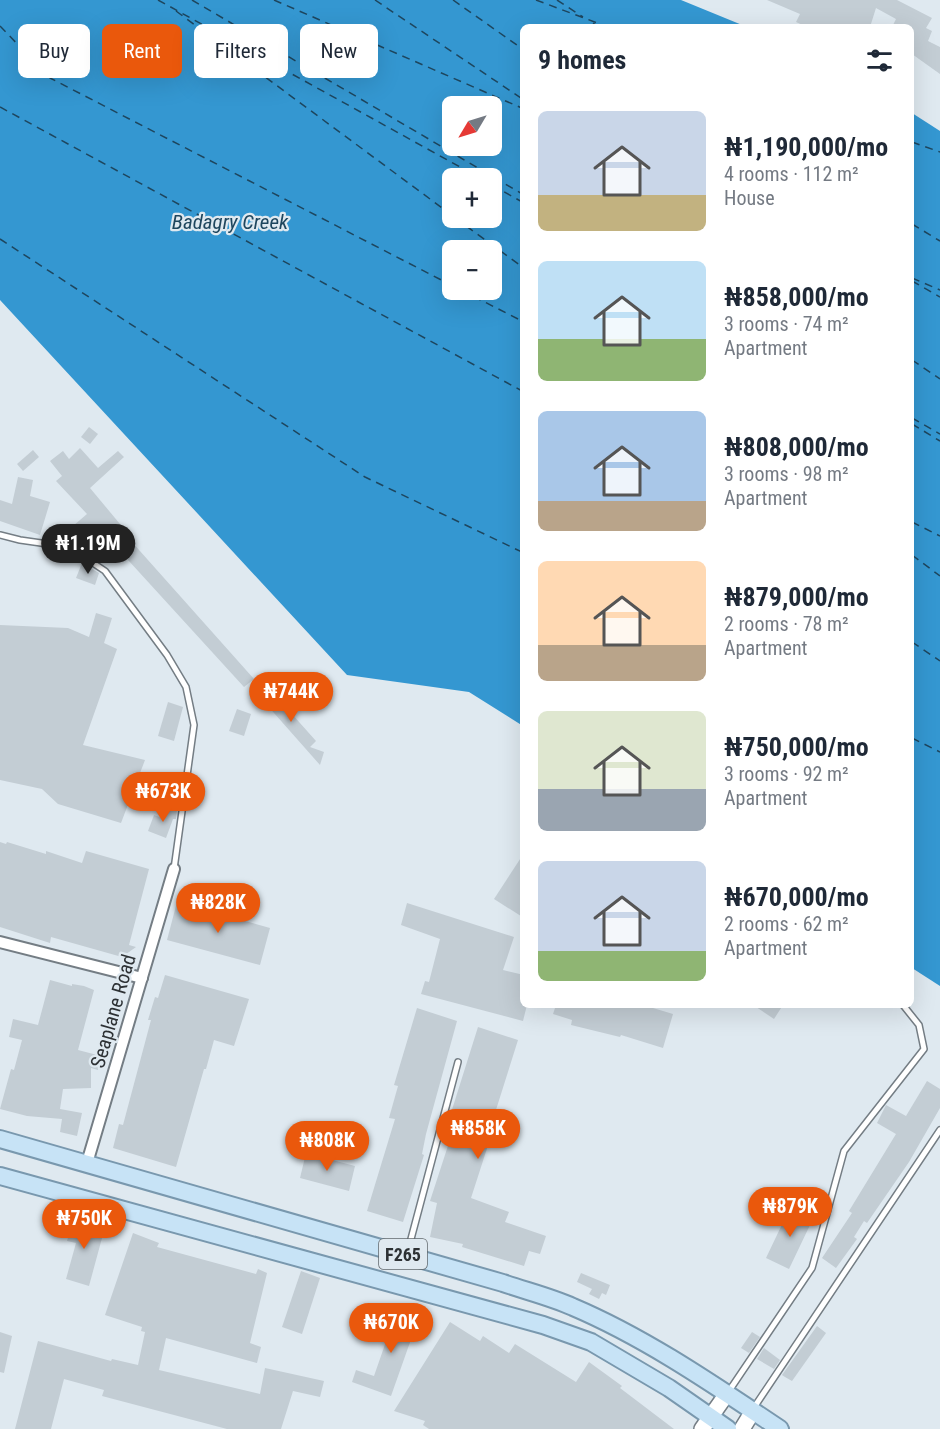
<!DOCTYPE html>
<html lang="en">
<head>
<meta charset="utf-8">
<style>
	:root { --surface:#fff; --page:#f6f6f7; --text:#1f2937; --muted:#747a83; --accent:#ea580c }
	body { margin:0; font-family:"Roboto Condensed",sans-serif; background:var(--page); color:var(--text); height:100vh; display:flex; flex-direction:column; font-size:22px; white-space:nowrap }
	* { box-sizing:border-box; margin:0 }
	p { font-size:20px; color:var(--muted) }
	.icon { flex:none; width:33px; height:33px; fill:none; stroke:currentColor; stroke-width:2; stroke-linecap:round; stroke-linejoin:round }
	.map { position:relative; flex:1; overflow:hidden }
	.side { position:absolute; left:520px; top:24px; width:394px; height:984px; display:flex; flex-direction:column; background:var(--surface); border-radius:9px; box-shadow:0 6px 24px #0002 }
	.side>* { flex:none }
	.hud { position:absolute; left:18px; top:24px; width:412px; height:54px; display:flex; gap:12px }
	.needle { width:39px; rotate:232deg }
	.tools { position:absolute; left:442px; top:96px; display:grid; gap:12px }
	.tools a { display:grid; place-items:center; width:60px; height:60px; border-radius:9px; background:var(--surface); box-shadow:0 6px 24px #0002; font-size:30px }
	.price { position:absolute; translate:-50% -51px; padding:0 14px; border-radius:21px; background:var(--accent); color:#fff; font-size:20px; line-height:39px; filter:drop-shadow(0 2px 3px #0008) }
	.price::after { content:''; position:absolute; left:50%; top:36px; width:18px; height:14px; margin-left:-9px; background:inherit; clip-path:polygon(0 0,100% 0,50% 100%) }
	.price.on { background:#222; color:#fff }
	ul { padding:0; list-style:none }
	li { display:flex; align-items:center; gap:18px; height:150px; padding:0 18px }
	li span { display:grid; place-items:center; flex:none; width:168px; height:120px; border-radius:9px; color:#555 }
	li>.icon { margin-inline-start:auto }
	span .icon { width:72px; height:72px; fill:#fffc; stroke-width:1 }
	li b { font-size:26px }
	h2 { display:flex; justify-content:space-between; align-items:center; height:72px; padding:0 18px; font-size:26px }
	.chip { padding:0 21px; border-radius:9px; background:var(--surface); box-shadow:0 6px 24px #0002; font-size:21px; line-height:54px }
	.chip.on { background:var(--accent); color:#fff }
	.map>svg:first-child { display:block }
	.water { fill:#3497d1; fill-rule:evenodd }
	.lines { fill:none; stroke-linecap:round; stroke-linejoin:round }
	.ferry { stroke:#1e465e; stroke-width:1.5; stroke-dasharray:8 6; stroke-linecap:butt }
	.building { fill:#c3cdd4 }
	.service-casing { stroke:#747d84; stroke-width:8 }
	.minor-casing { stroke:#747d84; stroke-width:14 }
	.secondary-casing { stroke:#747d84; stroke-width:18 }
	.primary-casing { stroke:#7998ae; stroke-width:20 }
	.service { stroke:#fff; stroke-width:5 }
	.minor { stroke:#fff; stroke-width:10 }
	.secondary { stroke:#fff; stroke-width:15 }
	.primary { stroke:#c7e3f6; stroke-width:16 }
	.labels { text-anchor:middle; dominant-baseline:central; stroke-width:4.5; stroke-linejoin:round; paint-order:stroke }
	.shield { fill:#dfe9f0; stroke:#62686c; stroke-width:1.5 }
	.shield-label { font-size:18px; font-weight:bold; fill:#2d3134 }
	.street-label { font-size:20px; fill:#2d3134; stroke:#dfe9f0 }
	.water-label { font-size:21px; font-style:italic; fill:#1e465e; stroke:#dfe9f0 }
</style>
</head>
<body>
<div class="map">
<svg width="940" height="1429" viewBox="0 0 940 1429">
	<rect width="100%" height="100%" fill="#dfe9f0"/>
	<g class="water">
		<path d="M0,0H681L747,27H524L523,726L469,692L347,675L0,300ZM453,106H492V146H453ZM453,178H492V218H453ZM453,250H492V290H453Z"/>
		<path d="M912,113L940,131V986L912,968Z"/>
	</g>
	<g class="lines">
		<g class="ferry">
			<path d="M158,0L480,178"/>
			<path d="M192,0L524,195"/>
			<path d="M274,0L524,109"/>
			<path d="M375,0L524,100"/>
			<path d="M453,0L524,50"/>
			<path d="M536,0L608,27"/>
			<path d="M557,0L583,17"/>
			<path d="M176,11L453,216"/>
			<path d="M593,23L599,27"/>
			<path d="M0,26L50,78L453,286"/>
			<path d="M0,107L524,392"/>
			<path d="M912,142L940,152"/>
			<path d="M492,185L524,203"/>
			<path d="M455,218L524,268"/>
			<path d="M912,224L940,241"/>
			<path d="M0,239L365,477L524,553"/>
			<path d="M912,278L940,290"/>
			<path d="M912,281L940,297"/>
			<path d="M461,290L524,322"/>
			<path d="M912,360L940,379"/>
			<path d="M912,418L940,434"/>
			<path d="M912,424L940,441"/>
			<path d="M912,522L940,536"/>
			<path d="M912,555L940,576"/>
			<path d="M912,642L940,661"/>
			<path d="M912,738L940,752"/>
		</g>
	</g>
	<g class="building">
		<path d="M767,0H897L932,18L926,28L932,31L928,41L940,47V74L912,54V27H892L896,19L876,8L870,27H807L796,22L800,14Z"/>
		<path d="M89,427L98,434L90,444L81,437Z"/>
		<path d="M80,448L98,468L118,451L124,457L90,488L125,530L123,532L254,679L244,687L118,549L104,562L73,526L87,514L56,481L62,476L50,461L63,451L69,459Z"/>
		<path d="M33,450L39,457L23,471L17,464Z"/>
		<path d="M18,477L33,480L30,496L50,502L40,535L0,521V500L12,504Z"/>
		<path d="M82,563L99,573L95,585L76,578Z"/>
		<path d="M96,613L112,618L104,643L117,649L83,745L145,760L121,823L58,804L42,789L0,780V625L68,628L89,637Z"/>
		<path d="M267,686L316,741L310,747L324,752L320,765L259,696V692Z"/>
		<path d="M168,702L183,707L174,741L158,736Z"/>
		<path d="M237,709L251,714L244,736L229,731Z"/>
		<path d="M165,807L177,810L176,819H173L166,838L148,831L154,815L162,818Z"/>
		<path d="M0,842L6,844L7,842L46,854V851L82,863L86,851L149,869L129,945L136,947L122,957L51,937L50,943L0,927Z"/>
		<path d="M524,853V918L494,899Z"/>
		<path d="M177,902L270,928L260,965L167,940Z"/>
		<path d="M407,903L514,937L503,970L524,975V1005H527L523,1021L421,994L425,981L429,982L440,939L401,925Z"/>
		<path d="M165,975L249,999L234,1046L214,1040L206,1069H204L176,1167L113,1148L119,1124L123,1125L151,1020H148L155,997L158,998Z"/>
		<path d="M50,980L72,986V984L84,986L94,990L78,1050L101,1056L98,1070L91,1068V1088L63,1089L60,1109L82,1113L77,1136L60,1132L62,1119L27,1116L0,1109L11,1069L14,1070L22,1040L9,1037L13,1019L38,1025Z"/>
		<path d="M556,1005H624L632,1007V1005H643L673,1014L663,1048L621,1035L620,1037L571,1025L572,1020L553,1014Z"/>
		<path d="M753,1005H783L774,1019Z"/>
		<path d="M417,1008L457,1021L426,1134L422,1154L424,1155L403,1222L367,1211L395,1119L389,1118L398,1086L394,1085Z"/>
		<path d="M478,1027L518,1040L489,1132L492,1133L471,1198L509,1212L505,1222L546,1236L540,1254L529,1251L524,1266L462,1247L463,1244L430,1237L437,1203L430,1201L457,1118L450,1116Z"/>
		<path d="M927,1081L940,1089V1108L909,1162L867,1223L864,1221L854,1237L857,1239L836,1268L822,1258L852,1213L849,1211L896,1134L877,1123L886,1105L906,1116Z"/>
		<path d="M306,1153L355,1166L349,1191L300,1178Z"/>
		<path d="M804,1204L814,1208L807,1223L810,1225L789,1269L766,1258L787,1214L798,1219Z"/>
		<path d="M74,1218L105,1227L89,1286L66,1279L76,1243L67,1241Z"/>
		<path d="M133,1233L159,1243L157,1247L256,1274L258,1269L267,1273L250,1343L261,1347L257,1363L166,1338L159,1370L260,1394L265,1368L324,1381L320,1397L293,1391L281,1429H227L102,1396L104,1390L64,1379L51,1429H15L38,1341L111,1361L112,1359L138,1365L145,1332L141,1331L142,1327L105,1315Z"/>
		<path d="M301,1271L320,1278L302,1334L282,1327Z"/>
		<path d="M581,1273L610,1285L606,1295L602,1293L599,1299L589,1294L592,1289L577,1282Z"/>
		<path d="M398,1307L420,1314L391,1396L352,1382L356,1370L374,1376Z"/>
		<path d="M450,1322L480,1341L483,1336L509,1353L515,1344L576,1382L589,1362L622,1386L620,1388L674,1429H429L423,1425L425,1421L394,1411Z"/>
		<path d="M817,1326L826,1333L792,1381L785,1377L782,1375Z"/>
		<path d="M0,1332L12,1336L4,1373L0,1372Z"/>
		<path d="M752,1332L760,1337L749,1353L741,1348Z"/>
		<path d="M764,1348L780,1360L774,1369L757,1359Z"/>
	</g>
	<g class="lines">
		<defs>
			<g id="service">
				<path d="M0,535L20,540L69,547L105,571L167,655L186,687L194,725L174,869"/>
				<path d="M407,1254L458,1062"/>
				<path d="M729,1391L812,1268L844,1151L924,1049L919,1025L903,1005"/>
				<path d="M753,1409L940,1130"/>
			</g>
			<g id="minor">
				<path d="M0,942L142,978"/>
				<path d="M87,1163L174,869"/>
			</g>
			<g id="secondary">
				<path d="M702,1429L726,1395"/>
				<path d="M742,1429L753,1411"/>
			</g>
			<g id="primary">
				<path d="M0,1139L503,1283C526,1291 551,1297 573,1307C646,1338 714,1385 780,1429"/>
				<path d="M0,1176L543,1325L591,1342L669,1388L728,1429"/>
			</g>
		</defs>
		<use href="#service" class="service-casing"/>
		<use href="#minor" class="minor-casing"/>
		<use href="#secondary" class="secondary-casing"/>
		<use href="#primary" class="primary-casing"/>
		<use href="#service" class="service"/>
		<use href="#minor" class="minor"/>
		<use href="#secondary" class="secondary"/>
		<use href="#primary" class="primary"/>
	</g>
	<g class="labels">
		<rect class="shield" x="379" y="1239" width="48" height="30" rx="4.5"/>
		<g class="shield-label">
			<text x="403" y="1254">F265</text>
		</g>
		<g class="street-label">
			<text transform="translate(113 1011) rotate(-74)">Seaplane Road</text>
		</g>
		<g class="water-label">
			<text x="230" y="222">Badagry Creek</text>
		</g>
	</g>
</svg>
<div class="tools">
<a><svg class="needle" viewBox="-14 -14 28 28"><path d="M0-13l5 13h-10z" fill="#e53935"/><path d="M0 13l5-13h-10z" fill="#747a83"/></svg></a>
<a>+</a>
<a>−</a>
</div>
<b class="price on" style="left:88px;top:575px">₦1.19M</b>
<b class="price" style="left:291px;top:723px">₦744K</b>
<b class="price" style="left:163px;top:823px">₦673K</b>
<b class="price" style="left:218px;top:934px">₦828K</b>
<b class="price" style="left:478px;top:1160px">₦858K</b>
<b class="price" style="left:327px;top:1172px">₦808K</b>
<b class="price" style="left:790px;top:1238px">₦879K</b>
<b class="price" style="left:84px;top:1250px">₦750K</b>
<b class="price" style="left:391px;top:1354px">₦670K</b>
<div class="hud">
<a class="chip">Buy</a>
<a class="chip on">Rent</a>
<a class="chip">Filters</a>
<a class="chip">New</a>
</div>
<section class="side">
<h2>9 homes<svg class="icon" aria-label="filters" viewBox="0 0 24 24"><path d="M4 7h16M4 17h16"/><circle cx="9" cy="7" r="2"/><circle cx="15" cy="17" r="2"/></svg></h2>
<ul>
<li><span style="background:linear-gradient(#c9d6e8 70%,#c2b280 0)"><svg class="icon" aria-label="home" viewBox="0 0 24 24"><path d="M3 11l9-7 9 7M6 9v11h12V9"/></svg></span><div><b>₦1,190,000/mo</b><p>4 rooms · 112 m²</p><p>House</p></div></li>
<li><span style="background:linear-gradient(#bfe0f5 65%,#8fb573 0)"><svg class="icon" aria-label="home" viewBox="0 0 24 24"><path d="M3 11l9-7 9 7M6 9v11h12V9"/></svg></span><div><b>₦858,000/mo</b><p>3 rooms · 74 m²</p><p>Apartment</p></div></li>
<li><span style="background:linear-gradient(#a9c7e8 75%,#b9a48a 0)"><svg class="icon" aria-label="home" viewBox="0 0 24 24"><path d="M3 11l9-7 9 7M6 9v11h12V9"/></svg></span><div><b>₦808,000/mo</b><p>3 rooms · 98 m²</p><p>Apartment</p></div></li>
<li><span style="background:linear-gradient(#ffd9b3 70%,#b9a48a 0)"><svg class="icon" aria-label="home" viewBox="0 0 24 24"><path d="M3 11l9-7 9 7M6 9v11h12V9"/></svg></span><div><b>₦879,000/mo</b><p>2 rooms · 78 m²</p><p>Apartment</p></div></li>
<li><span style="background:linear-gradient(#dfe7d0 65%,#9aa5b1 0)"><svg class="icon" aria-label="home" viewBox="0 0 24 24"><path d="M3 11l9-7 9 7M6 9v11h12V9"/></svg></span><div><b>₦750,000/mo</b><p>3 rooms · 92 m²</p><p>Apartment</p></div></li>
<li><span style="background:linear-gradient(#c9d6e8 75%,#8fb573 0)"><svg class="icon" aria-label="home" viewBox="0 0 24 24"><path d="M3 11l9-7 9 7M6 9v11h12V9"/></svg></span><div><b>₦670,000/mo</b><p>2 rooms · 62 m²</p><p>Apartment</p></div></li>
</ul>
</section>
</div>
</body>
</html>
